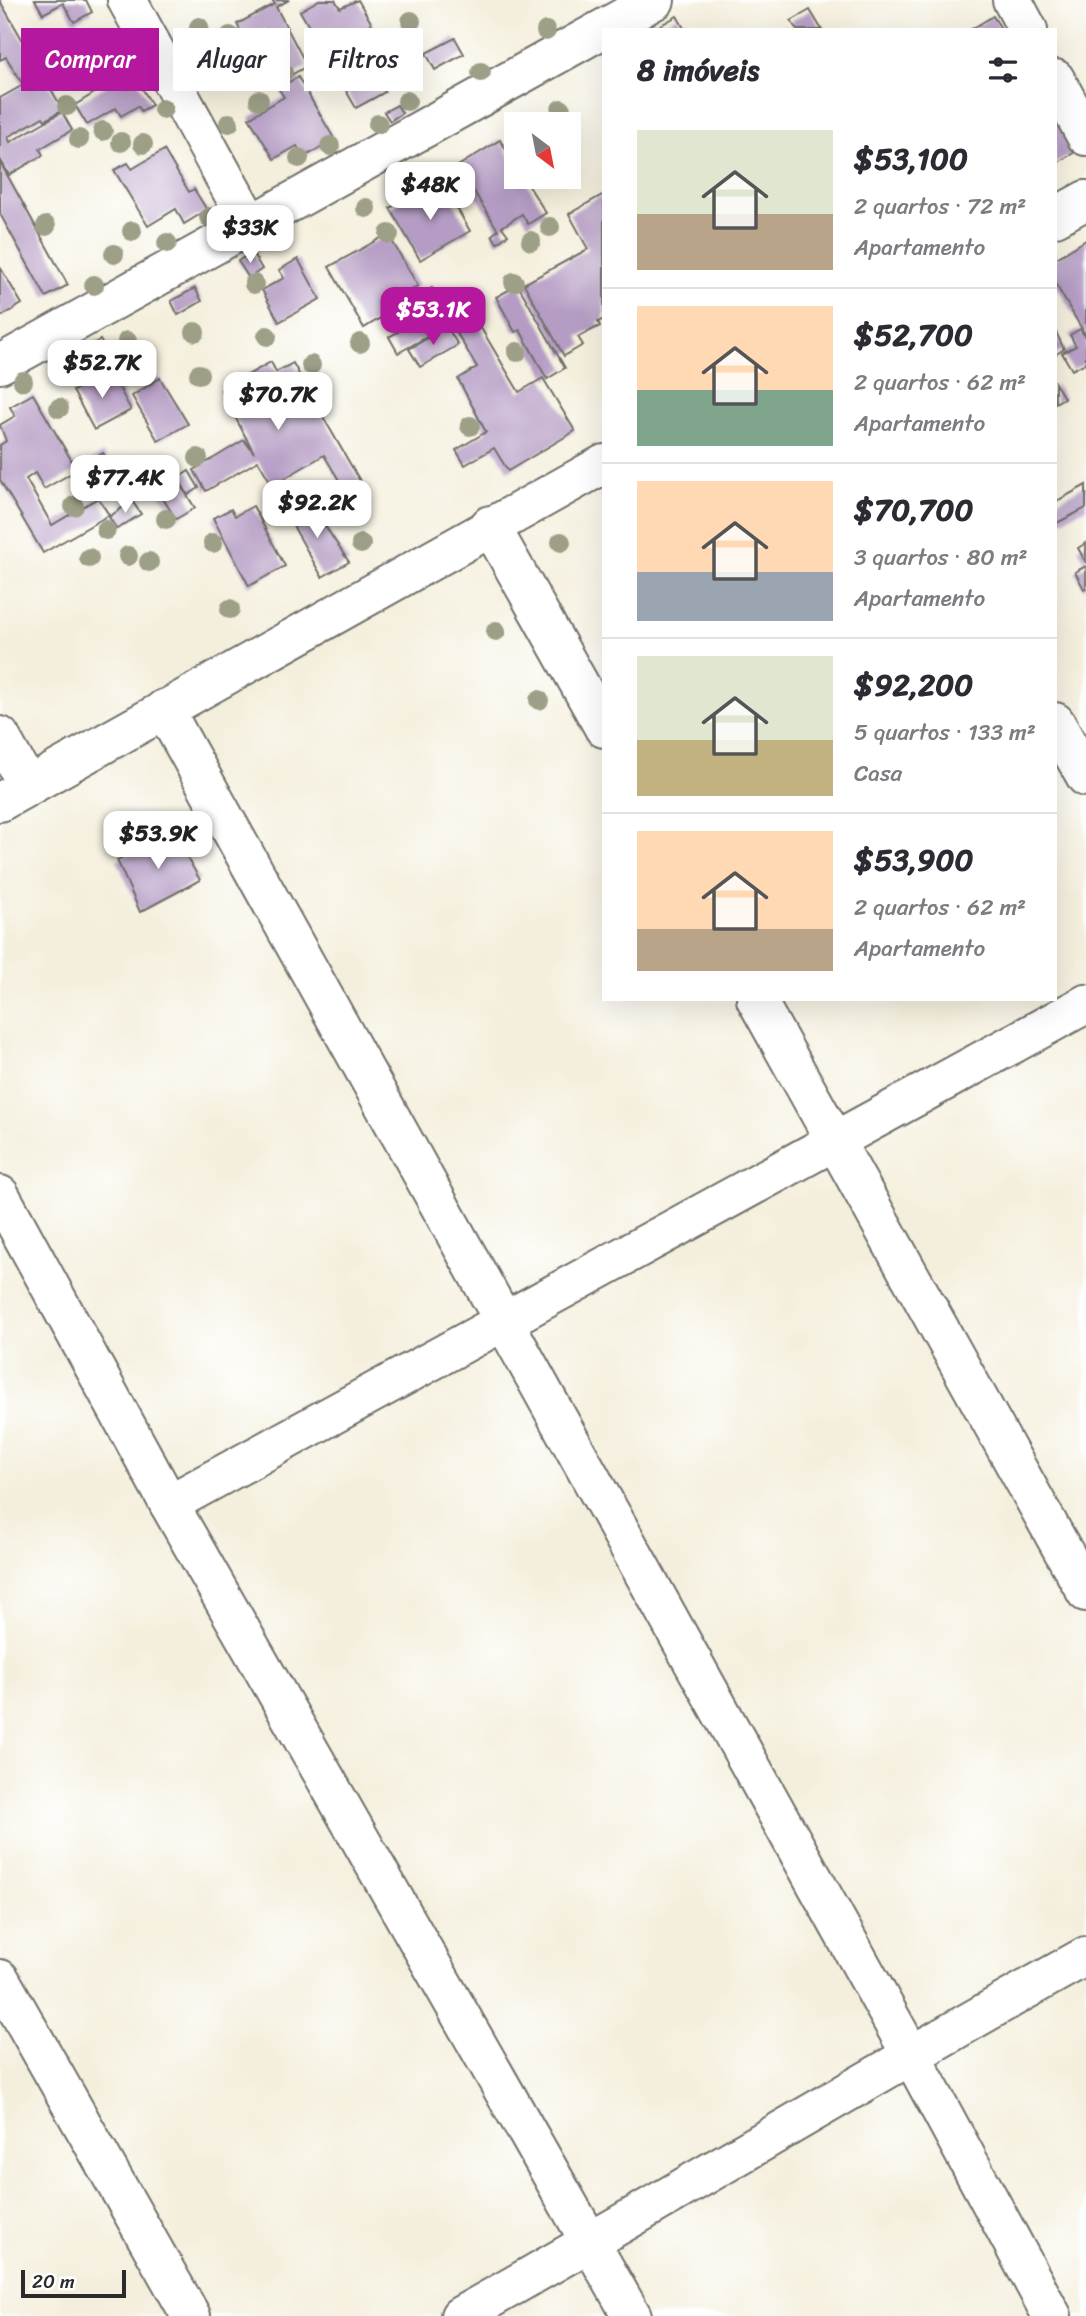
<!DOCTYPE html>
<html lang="pt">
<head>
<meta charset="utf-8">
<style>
	:root { --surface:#fff; --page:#f7f7f7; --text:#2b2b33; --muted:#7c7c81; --line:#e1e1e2; --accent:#b5179e }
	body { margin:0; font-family:Sriracha,sans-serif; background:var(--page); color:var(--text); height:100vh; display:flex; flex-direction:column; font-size:26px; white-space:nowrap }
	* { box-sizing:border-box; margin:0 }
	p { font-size:23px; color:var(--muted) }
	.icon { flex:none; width:38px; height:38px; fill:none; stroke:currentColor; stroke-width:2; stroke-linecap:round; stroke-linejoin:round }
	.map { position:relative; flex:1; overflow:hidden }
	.details { position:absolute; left:602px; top:28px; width:455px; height:973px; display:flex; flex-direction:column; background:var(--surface); border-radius:0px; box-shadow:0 7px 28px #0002 }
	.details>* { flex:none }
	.top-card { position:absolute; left:21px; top:28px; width:476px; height:63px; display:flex; gap:14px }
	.needle { width:46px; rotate:148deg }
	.buttons { position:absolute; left:504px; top:112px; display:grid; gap:14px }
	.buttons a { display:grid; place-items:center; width:77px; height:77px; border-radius:0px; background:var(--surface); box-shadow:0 7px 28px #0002; font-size:35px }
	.scale { position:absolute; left:21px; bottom:18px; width:105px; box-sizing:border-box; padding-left:7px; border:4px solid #2b2b2b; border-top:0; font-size:19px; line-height:24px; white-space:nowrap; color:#2b2b2b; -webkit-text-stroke:5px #fff; paint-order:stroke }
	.price { position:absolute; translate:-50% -60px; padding:0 16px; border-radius:14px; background:#fff; color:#222; font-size:23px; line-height:46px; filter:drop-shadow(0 2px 4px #0008) }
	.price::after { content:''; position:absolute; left:50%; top:42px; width:21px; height:16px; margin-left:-10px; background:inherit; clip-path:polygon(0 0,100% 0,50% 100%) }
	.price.active { background:var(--accent); color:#fff }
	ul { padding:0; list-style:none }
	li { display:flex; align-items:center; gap:21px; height:175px; padding:0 35px }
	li+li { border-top:2px solid var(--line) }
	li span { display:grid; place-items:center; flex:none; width:196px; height:140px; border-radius:0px; color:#555 }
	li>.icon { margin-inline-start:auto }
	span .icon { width:84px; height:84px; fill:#fffc; stroke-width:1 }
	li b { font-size:30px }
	h2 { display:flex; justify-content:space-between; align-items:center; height:84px; padding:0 35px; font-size:30px }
	.chip { padding:0 24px; border-radius:0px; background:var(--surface); box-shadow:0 7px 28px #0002; font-size:24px; line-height:63px }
	.chip.active { background:var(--accent); color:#fff }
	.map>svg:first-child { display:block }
	.building { fill:#b59cc4 }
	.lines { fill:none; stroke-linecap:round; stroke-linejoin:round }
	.street-casing { stroke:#717069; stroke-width:42 }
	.street { stroke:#fff; stroke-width:38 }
	.tree { fill:#9d9f86 }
</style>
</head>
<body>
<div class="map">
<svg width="1086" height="2316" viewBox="0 0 1086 2316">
	<rect width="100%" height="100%" fill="#fff"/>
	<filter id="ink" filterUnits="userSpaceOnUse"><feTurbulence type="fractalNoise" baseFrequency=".0143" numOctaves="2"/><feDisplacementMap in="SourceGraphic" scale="14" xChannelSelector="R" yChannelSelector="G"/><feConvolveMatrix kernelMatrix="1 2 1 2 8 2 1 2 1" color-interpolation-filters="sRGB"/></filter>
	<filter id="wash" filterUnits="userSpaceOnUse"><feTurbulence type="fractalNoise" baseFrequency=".00686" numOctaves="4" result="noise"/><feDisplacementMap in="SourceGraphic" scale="28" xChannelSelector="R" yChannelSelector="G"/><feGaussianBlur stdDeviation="1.57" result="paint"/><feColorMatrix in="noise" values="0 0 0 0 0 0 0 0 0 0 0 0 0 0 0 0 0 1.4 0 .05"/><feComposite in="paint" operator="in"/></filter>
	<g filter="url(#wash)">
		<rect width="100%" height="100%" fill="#f4efdd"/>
		<g id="blocks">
			<g class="building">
				<path d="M35,0H86L92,12L74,22L63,3L43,14Z"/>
				<path d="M272,0H289L276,7L307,66L291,75L266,29L245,40L237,24L275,4Z"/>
				<path d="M319,0H335L340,8L358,0L398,69L378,80L385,92L356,108L300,11Z"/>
				<path d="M0,1L63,110L45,120L43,117L8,137L10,142L62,112L72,130L40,149L43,155L9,175L0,159V98L23,85L6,57L0,60Z"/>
				<path d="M810,10L822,30H797L791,21Z"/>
				<path d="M677,16L685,30H652Z"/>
				<path d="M993,16L1002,30H970Z"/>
				<path d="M455,38L464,54L435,70L426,53Z"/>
				<path d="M126,61L152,105L141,111L138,106L121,116L116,108L87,125L75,105L117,79L112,69Z"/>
				<path d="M298,77L335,140L304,157L297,146L274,159L249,118L284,97L278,88Z"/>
				<path d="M397,105L402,113L390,121L384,112Z"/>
				<path d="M1055,119L1075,152L1055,164Z"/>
				<path d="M500,140L516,166V177H523L546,213L528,224L522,214L502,227L508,235L497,243L492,235L498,230L458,166Z"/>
				<path d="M164,150L189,192L194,189L207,210L184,224L176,209L148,226L114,170L128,163L132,169Z"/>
				<path d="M0,162L68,285L46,297L0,214Z"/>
				<path d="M422,189L428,200L446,189L470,231L420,260L390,208Z"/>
				<path d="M604,194V319L598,322L600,326L578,337L583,345L564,356L524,284L588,249L569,214Z"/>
				<path d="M388,234L418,286L412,289L417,297L432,288L443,308L452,302L461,318L398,353L389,337L421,319L410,300L364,328L329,267Z"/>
				<path d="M1086,240V336L1055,283V259Z"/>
				<path d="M252,252L262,269L249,278L238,261Z"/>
				<path d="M298,259L320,299L279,322L262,290L284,278L279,270Z"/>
				<path d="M0,267L22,304L2,316L0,312Z"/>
				<path d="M518,285L565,368L547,379L520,330L515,332L496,297Z"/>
				<path d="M195,288L202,301L178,315L171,301Z"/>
				<path d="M472,313L519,392L543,378L575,431L508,471L494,448L465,465L456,450L486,432L458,379L477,367L452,325Z"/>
				<path d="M447,327L458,345L420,367L409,349Z"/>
				<path d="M1080,329L1086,339V363L1072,370L1062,353L1076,346L1070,335Z"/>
				<path d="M1055,330L1064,349L1055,355Z"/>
				<path d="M100,340L114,364L102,371L88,348Z"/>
				<path d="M271,362L276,372L293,363L313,400L293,411L314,401L364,488L349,497L324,455L285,478L292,491L280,498L258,461L206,491L194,470L244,440L254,453L221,390Z"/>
				<path d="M110,371L131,410L94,430L73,391Z"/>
				<path d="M160,378L188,424L158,441L132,396Z"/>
				<path d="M1055,383L1064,398L1055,403Z"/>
				<path d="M33,394L77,470L44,489L35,473L26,479L52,525L98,498L109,515L43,553L0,480V445L6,441L0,425L15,416L10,407Z"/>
				<path d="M103,453L119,478L99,491L83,465Z"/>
				<path d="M189,471L199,488L188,495L178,478Z"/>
				<path d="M177,479L195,508L176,519L158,491Z"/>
				<path d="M1086,485V508L1055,524V502Z"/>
				<path d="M132,501L141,514L117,529L109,517Z"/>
				<path d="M309,502L349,562L322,577L287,515Z"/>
				<path d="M253,506L285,566L249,586L213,518L231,509L235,516Z"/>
				<path d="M1086,543V563L1078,548Z"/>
				<path d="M1086,566V588L1084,589L1075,572Z"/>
				<path d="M173,832L200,880L140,912L117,860Z"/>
			</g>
		</g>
	</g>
	<g filter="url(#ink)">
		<use href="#blocks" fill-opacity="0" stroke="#717069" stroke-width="2"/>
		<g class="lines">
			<defs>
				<g id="street">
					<path d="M127,0L250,224"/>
					<path d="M1012,0L1028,30"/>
					<path d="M1055,79L1086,136"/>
					<path d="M1055,217L1086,200"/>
					<path d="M0,364L655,0"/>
					<path d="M490,525L604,728"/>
					<path d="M164,709L910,2053L1052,2316"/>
					<path d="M1055,722L1086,777"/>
					<path d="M0,736L28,786"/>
					<path d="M0,802L604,464"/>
					<path d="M756,999L1086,1592"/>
					<path d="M0,1195L169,1504L632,2316"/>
					<path d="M169,1504L1086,1004"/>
					<path d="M0,1979L191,2316"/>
					<path d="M460,2316C670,2198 875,2073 1086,1956"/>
				</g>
			</defs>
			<use href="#street" class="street-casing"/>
			<use href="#street" class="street"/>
		</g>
		<g class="tree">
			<circle cx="411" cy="21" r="10"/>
			<circle cx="199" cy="27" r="10"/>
			<circle cx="546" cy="31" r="10"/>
			<circle cx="230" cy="36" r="10"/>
			<circle cx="101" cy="65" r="10"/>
			<circle cx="283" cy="72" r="10"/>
			<circle cx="481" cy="72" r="10"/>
			<circle cx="51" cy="75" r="10"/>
			<circle cx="259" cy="100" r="10"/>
			<circle cx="407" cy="101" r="10"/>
			<circle cx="67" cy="106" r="10"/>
			<circle cx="163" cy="109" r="10"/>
			<circle cx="561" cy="109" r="10"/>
			<circle cx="229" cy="123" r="10"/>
			<circle cx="378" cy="124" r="10"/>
			<circle cx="103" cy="131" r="10"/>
			<circle cx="79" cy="139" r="10"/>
			<circle cx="121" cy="142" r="10"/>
			<circle cx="143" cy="144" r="10"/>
			<circle cx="330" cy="146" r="10"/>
			<circle cx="299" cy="158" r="10"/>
			<circle cx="419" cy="180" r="10"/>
			<circle cx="366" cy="208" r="10"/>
			<circle cx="209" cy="217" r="10"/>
			<circle cx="46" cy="226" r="10"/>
			<circle cx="550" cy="227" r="10"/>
			<circle cx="132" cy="231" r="10"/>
			<circle cx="389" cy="234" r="10"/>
			<circle cx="531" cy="241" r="10"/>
			<circle cx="167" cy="243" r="10"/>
			<circle cx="114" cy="254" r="10"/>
			<circle cx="514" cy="282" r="10"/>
			<circle cx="254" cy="284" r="10"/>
			<circle cx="94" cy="285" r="10"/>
			<circle cx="473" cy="304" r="10"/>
			<circle cx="195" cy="332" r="10"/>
			<circle cx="267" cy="336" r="10"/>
			<circle cx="127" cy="341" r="10"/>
			<circle cx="360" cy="343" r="10"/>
			<circle cx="517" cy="352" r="10"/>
			<circle cx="81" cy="361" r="10"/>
			<circle cx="311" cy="365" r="10"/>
			<circle cx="60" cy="374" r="10"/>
			<circle cx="199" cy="374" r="10"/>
			<circle cx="120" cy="379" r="10"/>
			<circle cx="23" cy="381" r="10"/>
			<circle cx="59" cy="408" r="10"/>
			<circle cx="470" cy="426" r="10"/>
			<circle cx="198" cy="458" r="10"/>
			<circle cx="151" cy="478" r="10"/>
			<circle cx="74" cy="506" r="10"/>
			<circle cx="166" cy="519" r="10"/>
			<circle cx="106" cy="530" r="10"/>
			<circle cx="561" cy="542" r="10"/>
			<circle cx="213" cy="543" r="10"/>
			<circle cx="361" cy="544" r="10"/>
			<circle cx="128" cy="556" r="10"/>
			<circle cx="89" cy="558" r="10"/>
			<circle cx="149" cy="562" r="10"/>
			<circle cx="230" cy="609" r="10"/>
			<circle cx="496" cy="631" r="10"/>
			<circle cx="539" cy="700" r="10"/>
		</g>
	</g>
</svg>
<div class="buttons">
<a><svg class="needle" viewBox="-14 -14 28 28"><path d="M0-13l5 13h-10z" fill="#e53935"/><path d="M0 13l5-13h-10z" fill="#7c7c81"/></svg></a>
</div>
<div class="scale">20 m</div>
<b class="price" style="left:430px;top:222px">$48K</b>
<b class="price" style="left:250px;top:265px">$33K</b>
<b class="price active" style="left:433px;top:347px">$53.1K</b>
<b class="price" style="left:102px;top:400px">$52.7K</b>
<b class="price" style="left:278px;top:432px">$70.7K</b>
<b class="price" style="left:125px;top:515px">$77.4K</b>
<b class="price" style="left:317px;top:540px">$92.2K</b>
<b class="price" style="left:158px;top:871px">$53.9K</b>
<div class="top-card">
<a class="chip active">Comprar</a>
<a class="chip">Alugar</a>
<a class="chip">Filtros</a>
</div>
<section class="details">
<h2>8 imóveis<svg class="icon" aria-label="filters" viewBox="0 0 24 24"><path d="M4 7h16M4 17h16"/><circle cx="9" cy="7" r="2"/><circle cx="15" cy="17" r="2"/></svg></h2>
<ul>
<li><span style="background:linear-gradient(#dfe7d0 60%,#b9a48a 0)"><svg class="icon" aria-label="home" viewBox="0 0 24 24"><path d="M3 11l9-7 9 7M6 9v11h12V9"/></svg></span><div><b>$53,100</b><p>2 quartos · 72 m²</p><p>Apartamento</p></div></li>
<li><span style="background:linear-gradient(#ffd9b3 60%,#7fa58c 0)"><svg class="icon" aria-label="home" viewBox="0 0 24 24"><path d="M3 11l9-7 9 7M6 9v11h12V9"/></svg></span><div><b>$52,700</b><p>2 quartos · 62 m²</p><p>Apartamento</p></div></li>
<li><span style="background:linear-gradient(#ffd9b3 65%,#9aa5b1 0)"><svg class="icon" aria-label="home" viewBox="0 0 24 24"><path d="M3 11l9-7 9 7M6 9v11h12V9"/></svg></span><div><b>$70,700</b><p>3 quartos · 80 m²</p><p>Apartamento</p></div></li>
<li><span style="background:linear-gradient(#dfe7d0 60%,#c2b280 0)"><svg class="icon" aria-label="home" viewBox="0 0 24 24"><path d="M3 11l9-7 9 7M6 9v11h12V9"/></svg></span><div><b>$92,200</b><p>5 quartos · 133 m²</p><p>Casa</p></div></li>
<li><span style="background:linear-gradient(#ffd9b3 70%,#b9a48a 0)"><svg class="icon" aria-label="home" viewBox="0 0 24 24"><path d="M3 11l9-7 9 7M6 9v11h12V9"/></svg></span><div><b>$53,900</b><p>2 quartos · 62 m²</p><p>Apartamento</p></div></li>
</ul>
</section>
</div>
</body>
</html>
